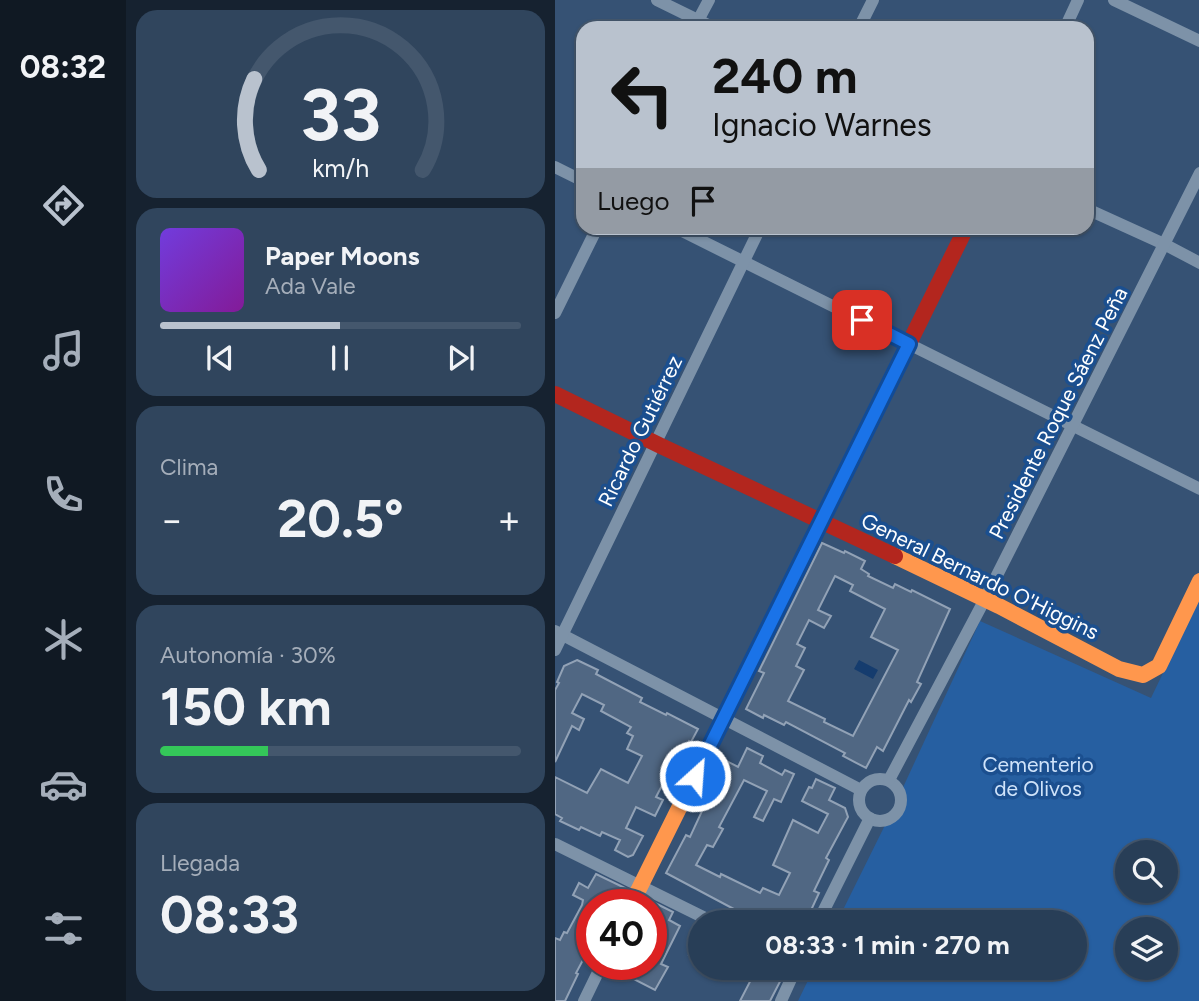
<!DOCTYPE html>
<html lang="es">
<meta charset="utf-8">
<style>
:root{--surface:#283e57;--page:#30455d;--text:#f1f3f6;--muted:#a5aeba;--line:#44576d;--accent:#b9c2ce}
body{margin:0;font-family:Figtree,sans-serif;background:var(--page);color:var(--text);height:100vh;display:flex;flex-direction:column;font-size:26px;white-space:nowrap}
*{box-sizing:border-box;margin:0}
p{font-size:23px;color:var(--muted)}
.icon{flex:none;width:38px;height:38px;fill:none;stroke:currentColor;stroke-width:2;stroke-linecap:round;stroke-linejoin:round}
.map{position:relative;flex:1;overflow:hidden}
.side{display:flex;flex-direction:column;gap:10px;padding:10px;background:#162230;width:429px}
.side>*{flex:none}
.hud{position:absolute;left:21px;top:21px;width:518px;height:214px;border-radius:21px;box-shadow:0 2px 5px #0004,0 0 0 2px var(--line);background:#b9c2ce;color:#111;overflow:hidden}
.controls{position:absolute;left:560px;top:840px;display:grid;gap:14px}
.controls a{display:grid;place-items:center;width:63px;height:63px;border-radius:50%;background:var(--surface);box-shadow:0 2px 5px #0004,0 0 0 2px var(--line);font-size:35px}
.speed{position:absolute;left:21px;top:889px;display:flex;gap:14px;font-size:35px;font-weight:700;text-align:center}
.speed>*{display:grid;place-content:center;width:91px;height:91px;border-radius:50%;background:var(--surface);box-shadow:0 2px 5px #0004,0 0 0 2px var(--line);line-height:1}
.speed .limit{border:10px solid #d22;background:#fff;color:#111}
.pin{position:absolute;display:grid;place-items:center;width:60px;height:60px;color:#fff;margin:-30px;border-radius:14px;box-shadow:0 4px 10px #0006}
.me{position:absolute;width:77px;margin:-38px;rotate:26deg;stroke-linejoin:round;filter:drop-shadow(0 0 5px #0008)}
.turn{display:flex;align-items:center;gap:24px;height:147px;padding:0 21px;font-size:32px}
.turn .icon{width:91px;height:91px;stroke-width:2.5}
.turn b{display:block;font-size:49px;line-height:60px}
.then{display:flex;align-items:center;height:66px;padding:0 21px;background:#0003;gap:14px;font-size:26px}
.big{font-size:52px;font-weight:700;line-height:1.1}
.side .card{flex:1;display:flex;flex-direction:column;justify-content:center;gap:10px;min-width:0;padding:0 24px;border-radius:21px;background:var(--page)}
.side .dial{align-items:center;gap:0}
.dial svg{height:182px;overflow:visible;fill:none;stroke:var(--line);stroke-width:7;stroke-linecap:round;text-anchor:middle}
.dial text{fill:var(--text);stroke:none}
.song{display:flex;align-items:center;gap:21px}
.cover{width:84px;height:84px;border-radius:10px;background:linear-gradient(135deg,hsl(260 70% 55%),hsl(290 70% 35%))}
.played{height:7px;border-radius:4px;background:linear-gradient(90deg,var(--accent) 50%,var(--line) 50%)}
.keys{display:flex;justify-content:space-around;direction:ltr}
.heat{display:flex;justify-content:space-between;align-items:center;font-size:38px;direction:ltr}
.charge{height:10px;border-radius:5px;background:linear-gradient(90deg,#34c759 30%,var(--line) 0)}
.trip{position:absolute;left:133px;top:910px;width:399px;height:70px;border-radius:35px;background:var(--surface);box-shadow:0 2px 5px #0004,0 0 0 2px var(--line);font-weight:700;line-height:70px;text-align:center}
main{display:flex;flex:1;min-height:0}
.dock{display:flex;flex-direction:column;width:126px;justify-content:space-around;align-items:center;background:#101923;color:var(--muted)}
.dock .icon{width:49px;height:49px}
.dock .on{color:var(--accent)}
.dock b{font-size:32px;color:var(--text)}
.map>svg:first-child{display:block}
</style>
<main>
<nav class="dock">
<b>08:32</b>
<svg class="icon on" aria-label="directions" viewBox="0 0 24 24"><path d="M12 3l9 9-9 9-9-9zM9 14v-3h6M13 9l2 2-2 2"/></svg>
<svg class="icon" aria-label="music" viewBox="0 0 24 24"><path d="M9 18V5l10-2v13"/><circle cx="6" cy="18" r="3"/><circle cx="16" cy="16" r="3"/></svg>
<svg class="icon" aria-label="phone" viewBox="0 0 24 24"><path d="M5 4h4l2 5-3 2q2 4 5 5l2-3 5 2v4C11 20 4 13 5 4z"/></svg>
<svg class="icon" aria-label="climate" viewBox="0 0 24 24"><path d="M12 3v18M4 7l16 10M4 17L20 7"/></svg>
<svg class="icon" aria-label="car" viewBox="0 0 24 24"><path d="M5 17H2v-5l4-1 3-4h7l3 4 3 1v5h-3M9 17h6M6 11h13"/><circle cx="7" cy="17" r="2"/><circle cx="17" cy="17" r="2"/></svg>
<svg class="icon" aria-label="filters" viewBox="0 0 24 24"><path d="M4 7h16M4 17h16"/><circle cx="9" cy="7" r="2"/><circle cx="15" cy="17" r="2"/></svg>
</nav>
<section class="side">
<div class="card dial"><svg viewBox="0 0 100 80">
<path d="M14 69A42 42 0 1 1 86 69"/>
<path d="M14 69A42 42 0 0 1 12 29" stroke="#b9c2ce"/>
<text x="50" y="56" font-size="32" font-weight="700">33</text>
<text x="50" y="72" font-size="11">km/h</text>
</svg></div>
<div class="card">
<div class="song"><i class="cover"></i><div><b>Paper Moons</b><p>Ada Vale</p></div></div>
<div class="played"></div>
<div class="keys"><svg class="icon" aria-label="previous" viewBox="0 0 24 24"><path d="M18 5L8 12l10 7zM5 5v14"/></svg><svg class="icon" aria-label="pause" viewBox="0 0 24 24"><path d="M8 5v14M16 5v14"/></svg><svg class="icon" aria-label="next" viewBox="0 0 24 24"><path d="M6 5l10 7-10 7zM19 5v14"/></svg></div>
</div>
<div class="card"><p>Clima</p>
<div class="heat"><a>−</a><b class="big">20.5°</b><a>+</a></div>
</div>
<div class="card"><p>Autonomía · 30%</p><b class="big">150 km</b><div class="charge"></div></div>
<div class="card"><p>Llegada</p><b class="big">08:33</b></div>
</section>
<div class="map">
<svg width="645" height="1001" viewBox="0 0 645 1001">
<rect width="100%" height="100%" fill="#365274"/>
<path fill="#265fa1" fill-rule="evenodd" d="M644 598V1001H243L259 968H520V922H282L338 809 425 621 596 698ZM572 852H611V891H572ZM572 929H611V968H572Z"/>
<path fill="#153c6e" d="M304 660 323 670 318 679 299 669Z"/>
<g fill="#506783" stroke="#92a2b6" stroke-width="2" fill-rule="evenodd">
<path d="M267 543 289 553 290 551 310 561 306 569 314 574 313 576 338 588 340 584 356 592 357 590 395 609 362 682 366 684 356 702 354 700 328 751 322 747 311 768 288 756 290 753 231 722 229 725 209 715 208 718 191 709 209 673 204 671ZM280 576 298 585 295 591 330 609 316 637 343 650 298 736 269 722 270 719 233 701 249 670 241 666 250 648 242 644 254 620 269 628 276 616 263 610Z"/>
<path d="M22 660 43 670 41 674 87 698 85 702 111 715 112 713 143 729 136 742 134 741 129 750 126 749 101 797 108 800 100 816 81 807 71 828 88 836 78 855 73 857 60 850 65 840 47 832 45 836 26 827 24 830 5 821 7 818 0 814V777L32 793 46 769 73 783 87 756 72 749 78 736 72 733 76 727 46 711 49 705 27 694 17 713 29 719 24 730 17 726 0 762V690L4 683 2 682 9 666Z"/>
<path d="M192 748 208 756 205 763 227 775 230 770 239 774 226 802 219 799 208 821 199 817 212 791 189 780 164 827 168 829 158 847 152 845 141 865 165 877 166 874 205 893 208 888 224 895 235 873 218 865 238 820 263 833 273 814 247 801 254 787 257 788 261 779 280 788 274 800 290 808 293 817 271 858 274 860 259 891 264 893 252 919 236 911 231 922H208L192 916 111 873 131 835 135 837 161 781 154 778 164 757 183 767Z"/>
<path d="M41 874 70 888 62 905H37V943L21 973 23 974 10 1001H0V938L5 940 9 932 12 933 27 905 28 900 18 895 24 883 33 888Z"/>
<path d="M100 903 118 912 114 920 125 926 106 964 113 967 100 990 67 973 71 964H96V910Z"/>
<path d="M145 933V961L134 955Z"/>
<path d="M202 968H232L215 1001H185Z"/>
</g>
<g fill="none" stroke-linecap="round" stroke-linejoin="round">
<g stroke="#7d92a8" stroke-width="12">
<path d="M102 0 159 28"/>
<path d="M559 0 645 41"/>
<path d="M139 28 154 0"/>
<path d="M304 28 318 0"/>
<path d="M510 28 523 0"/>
<path d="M0 167 28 181"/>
<path d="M532 209 609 244 645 263"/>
<path d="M121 228 645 489"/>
<path d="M0 313 42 228"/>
<path d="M0 631 306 790"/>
<path d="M0 650 205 228"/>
<circle cx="325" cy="800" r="21"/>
<path d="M334 780 430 599 645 173"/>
<path d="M0 844 158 922"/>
<path d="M263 922 315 818"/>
<path d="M29 1001 47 964"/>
<path d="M226 1001 241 968"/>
</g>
<g stroke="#ff974d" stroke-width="16">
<path d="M340 556 444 606 564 669 588 675 604 666 645 581"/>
<path d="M76 905 267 520"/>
</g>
<g stroke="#b3261e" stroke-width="16">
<path d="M0 394 106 446 340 556"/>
<path d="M267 520 411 228"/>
</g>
</g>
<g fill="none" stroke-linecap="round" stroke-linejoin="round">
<g stroke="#114b97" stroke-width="18">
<path id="route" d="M140 776 354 344 307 320"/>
</g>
<use href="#route" stroke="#1a73e8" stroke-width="12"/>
</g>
<g text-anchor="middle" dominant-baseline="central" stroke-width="7" stroke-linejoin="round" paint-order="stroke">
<g font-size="21" fill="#fff" stroke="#1b4f8f">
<text transform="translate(503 413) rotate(-63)">Presidente Roque Sáenz Peña</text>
<text transform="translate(85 431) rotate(-64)">Ricardo Gutiérrez</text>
<text transform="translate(425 576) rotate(26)">General Bernardo O'Higgins</text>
</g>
<g font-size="21" fill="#cfe3fa" stroke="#1b4f8f">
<text x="483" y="764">Cementerio<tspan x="483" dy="24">de Olivos</tspan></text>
</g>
</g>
</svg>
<div class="controls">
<a><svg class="icon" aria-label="search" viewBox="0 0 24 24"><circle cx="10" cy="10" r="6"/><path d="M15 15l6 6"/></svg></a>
<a><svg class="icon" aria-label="layers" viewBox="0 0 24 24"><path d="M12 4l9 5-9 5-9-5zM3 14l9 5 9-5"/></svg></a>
</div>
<div class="speed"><div class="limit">40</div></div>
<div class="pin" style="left:307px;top:320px;background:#d93025"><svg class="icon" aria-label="arrive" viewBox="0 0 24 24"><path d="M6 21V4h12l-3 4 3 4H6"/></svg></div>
<svg class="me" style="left:140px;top:776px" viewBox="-20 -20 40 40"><circle r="17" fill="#1a73e8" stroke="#fff" stroke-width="3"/><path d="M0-11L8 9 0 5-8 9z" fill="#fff"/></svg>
<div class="trip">08:33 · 1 min · 270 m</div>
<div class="hud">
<div class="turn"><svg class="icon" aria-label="left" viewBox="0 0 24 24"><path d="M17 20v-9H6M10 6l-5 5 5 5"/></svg><div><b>240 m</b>Ignacio Warnes</div></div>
<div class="then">Luego<svg class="icon" aria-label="arrive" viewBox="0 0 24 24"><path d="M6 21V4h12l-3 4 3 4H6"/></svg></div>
</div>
</div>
</main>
